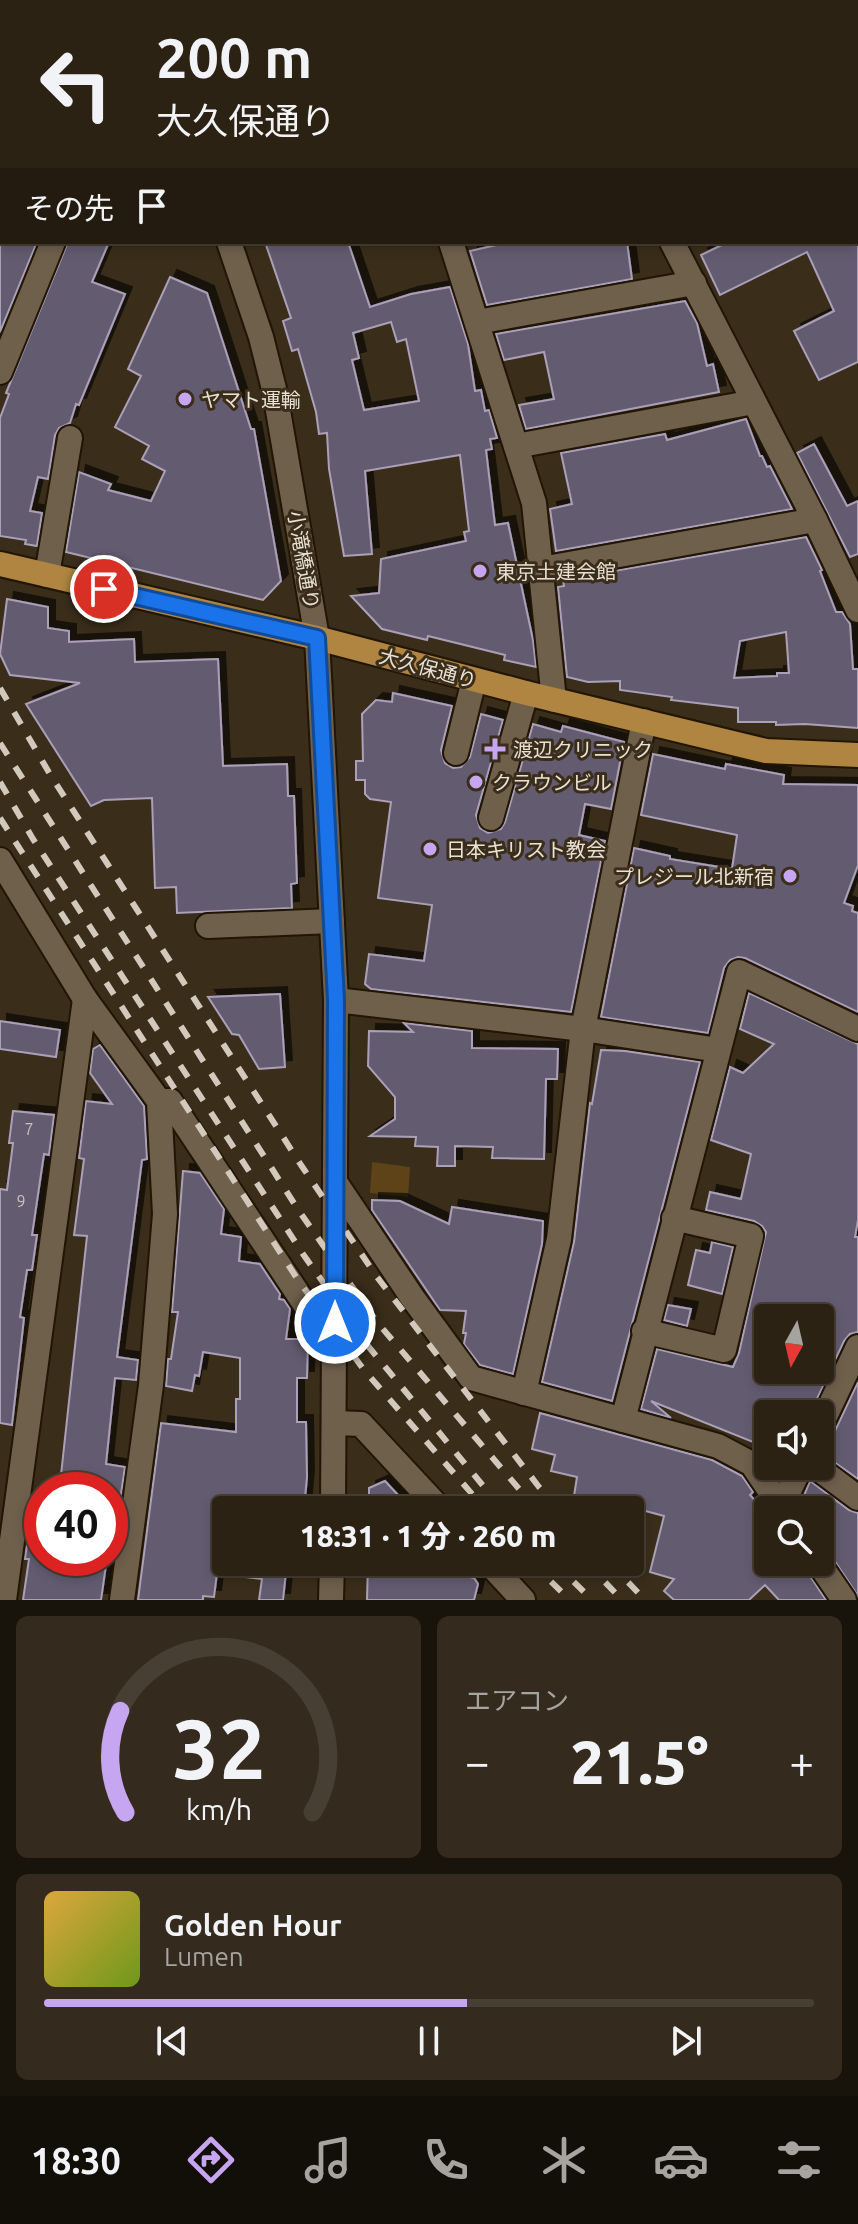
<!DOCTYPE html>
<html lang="ja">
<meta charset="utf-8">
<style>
:root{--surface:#2c2214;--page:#342a1d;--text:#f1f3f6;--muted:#a6a4a0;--line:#483f34;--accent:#c6a6f0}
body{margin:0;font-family:Ubuntu,"Noto Sans JP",sans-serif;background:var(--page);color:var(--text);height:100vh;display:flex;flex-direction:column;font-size:30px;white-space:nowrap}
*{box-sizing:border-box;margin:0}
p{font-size:26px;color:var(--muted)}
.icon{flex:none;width:44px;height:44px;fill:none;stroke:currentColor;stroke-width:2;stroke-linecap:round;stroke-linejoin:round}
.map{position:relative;height:1600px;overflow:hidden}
.sheet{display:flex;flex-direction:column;gap:16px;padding:16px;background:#18130b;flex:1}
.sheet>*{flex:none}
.banner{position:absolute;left:0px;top:0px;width:858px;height:244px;box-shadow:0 4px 12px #0003,0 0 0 2px var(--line);background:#2c2214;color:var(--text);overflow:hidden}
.needle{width:52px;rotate:188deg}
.tools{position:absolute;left:754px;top:1304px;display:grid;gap:16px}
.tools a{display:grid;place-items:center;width:80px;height:80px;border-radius:8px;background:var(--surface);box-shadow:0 4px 12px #0003,0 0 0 2px var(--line);font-size:40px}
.speed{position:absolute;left:24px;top:1472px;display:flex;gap:16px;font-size:40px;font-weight:700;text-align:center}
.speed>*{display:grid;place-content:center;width:104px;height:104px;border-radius:50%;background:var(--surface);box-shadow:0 4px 12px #0003,0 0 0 2px var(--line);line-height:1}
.speed .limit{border:12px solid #d22;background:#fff;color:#111}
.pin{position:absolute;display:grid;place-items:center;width:68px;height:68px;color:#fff;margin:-34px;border:4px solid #fff;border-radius:50%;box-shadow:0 2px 8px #0007}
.me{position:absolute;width:88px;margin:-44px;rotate:0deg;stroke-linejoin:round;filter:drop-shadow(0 0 6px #0008)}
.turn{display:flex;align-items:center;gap:28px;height:168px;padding:0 24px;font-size:36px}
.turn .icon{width:104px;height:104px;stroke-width:2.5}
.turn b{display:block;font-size:56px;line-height:68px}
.then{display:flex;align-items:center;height:76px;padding:0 24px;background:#0003;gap:16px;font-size:30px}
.big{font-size:60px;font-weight:800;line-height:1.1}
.sheet .card{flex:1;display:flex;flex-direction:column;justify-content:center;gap:12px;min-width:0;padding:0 28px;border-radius:12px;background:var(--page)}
.sheet .dial{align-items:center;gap:0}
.dial svg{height:208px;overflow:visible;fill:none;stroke:var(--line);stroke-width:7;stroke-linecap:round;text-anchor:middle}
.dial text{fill:var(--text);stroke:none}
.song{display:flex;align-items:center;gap:24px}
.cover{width:96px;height:96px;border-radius:12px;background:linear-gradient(135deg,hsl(40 70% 55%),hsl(80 70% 35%))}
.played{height:8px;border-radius:4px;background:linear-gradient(90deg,var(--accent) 55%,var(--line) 55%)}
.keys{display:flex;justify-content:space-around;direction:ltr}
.heat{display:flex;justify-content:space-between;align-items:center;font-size:44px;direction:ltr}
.sheet .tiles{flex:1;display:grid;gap:16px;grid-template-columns:1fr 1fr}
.card:last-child{grid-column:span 2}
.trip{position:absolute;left:212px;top:1496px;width:432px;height:80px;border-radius:8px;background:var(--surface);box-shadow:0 4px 12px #0003,0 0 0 2px var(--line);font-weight:800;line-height:80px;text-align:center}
.menu{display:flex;height:128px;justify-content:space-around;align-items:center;background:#120e08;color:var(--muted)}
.menu .icon{width:56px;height:56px}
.menu .on{color:var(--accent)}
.menu b{font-size:36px;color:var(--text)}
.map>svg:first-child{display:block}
</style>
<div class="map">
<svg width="858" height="1600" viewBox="0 0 858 1600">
<defs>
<filter id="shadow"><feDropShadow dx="7" dy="-7" stdDeviation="0" flood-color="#0009"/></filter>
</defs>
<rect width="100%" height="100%" fill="#3a2d1a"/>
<path fill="#5d4317" d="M372 1162 410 1167 408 1197 370 1193Z"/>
<g fill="#645b71" stroke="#aaa0b8" stroke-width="2" fill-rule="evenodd" filter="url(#shadow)">
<path d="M0 242H37L0 332Z"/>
<path d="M68 242H109L92 282 125 294 79 405 76 404 70 423 59 428 55 435 48 479 38 477 30 511 42 513 37 546 25 544 26 540 0 536V418L9 394 6 393Z"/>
<path d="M265 242H348L370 307 411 294 450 287 468 344 475 391 481 390 485 411 489 410 497 438 490 439 492 449 486 450 495 525 508 523 533 640 536 667 504 660 505 655 428 636 427 640 382 629 351 596 379 593 381 559 466 541 464 532 469 531 460 455 365 471 372 554 344 556 329 469 327 433 319 434 316 412 298 349 292 351 283 321 291 318ZM391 322 397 342 406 339 419 401 364 410 352 360 359 358 353 333Z"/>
<path d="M510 242H627L632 279 487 305 470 251Z"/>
<path d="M728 242H858V362L819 380 794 331 834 311 807 252 720 295 701 255Z"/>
<path d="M170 277 207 293 251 429H254L281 581 263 600 66 552 79 472 111 484 108 490 151 501 165 471 142 459 149 446 115 427 141 376 128 369Z"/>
<path d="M685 301 697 323 707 366 713 364 719 392 526 429 519 405 554 399 544 352 504 360 496 334Z"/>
<path d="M746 419 760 456H762L767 467 770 466 792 509 556 551 550 509 572 504 561 453 665 434 667 440Z"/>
<path d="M814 444 847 506 858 501V554L850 557 797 453Z"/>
<path d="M806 537 822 570 820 571 836 612H842L850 624 853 669H858V728L805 724 776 725V722H738V708L671 700 672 697 620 690V681L588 682 567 677 558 587 564 586 563 580ZM786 632 789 673H777V676L734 678 740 641Z"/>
<path d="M7 599 48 607V628L69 631V642L134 639 135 662 218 659 223 766 287 764 288 796H294L297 883 291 884 292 908 177 913 176 887 155 888 152 798 104 800 91 806 26 704 80 683 10 675 0 654Z"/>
<path d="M393 693 452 706 441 750 445 763 453 768 461 767 470 757 481 714 503 720 476 815 480 828 488 833 501 829 505 822 533 724 561 732 563 726 624 742 611 809 585 804 579 835 605 841 571 1012 371 989 365 984 369 954 424 961 432 905 378 898 391 802 370 799 365 794V780H356V761H363L362 714 376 700 392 702Z"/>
<path d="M653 754 725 769 726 764 784 775 783 784 858 785V865L844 903 853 906 852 911 858 913V1012L745 958 738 957 730 960 724 968 708 1033 601 1017 634 848 670 856V859L732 869 737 835 641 815Z"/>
<path d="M749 993 858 1044V1220L855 1237H858V1332L850 1334 844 1341 810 1414H766L759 1435 756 1433 753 1442 651 1401 671 1418 641 1409 657 1349 733 1367 739 1353 766 1232 762 1226 754 1221 706 1210 710 1192 741 1199 751 1154 711 1140 730 1067 743 1073 774 1044 740 1029ZM768 1318H820V1370H768Z"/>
<path d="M280 994 285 1067 259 1069 239 1035 232 1034 208 997Z"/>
<path d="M0 1021 60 1030 56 1057 0 1049Z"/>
<path d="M404 1023 472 1031V1048L558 1049 557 1079H546L544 1159 492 1158 493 1147 455 1146V1166H437L438 1147 415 1146 416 1137 370 1136 395 1119V1097L368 1066 369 1031 413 1032Z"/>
<path d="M100 1045 144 1106 147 1159 142 1160 117 1357 138 1360 136 1380 115 1378 106 1464 125 1467 121 1494 110 1492V1490L60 1484 87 1236 74 1235 84 1159 79 1158 86 1101 112 1104 90 1073 93 1049Z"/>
<path d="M601 1050 625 1051 700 1062 612 1401 542 1382 574 1242 590 1103 592 1104Z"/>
<path d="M13 1111 54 1115 49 1155 44 1154 32 1235H37L32 1270H27L20 1317 24 1318 12 1425 0 1423V1189L7 1190 13 1143H9Z"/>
<path d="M183 1171 200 1173 224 1209 221 1234 241 1237 239 1261 260 1264 280 1294 279 1299 284 1300 290 1309 286 1339H308L307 1378H297V1422H306L307 1477 304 1509 225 1510 214 1597 203 1596V1600H138L161 1423 236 1432V1399H240V1358L203 1352 199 1376 195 1375 192 1391 166 1386 168 1359H171L178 1312H172Z"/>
<path d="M372 1200 400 1201 449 1224 452 1207 543 1221 542 1244 513 1374 480 1365 464 1344 466 1333H463L466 1311 440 1310 372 1210Z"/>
<path d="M712 1242 733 1247 722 1294 688 1285 696 1250 710 1253Z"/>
<path d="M668 1305 691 1309 687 1326 664 1320Z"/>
<path d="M858 1382V1479L820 1452 823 1441 834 1433Z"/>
<path d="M540 1413 712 1460 742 1476 753 1492 750 1495 768 1515V1562H803L806 1570 826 1600H779L765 1585 749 1600H674L664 1591 674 1579 650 1572 664 1516 642 1510H588L591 1500 574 1496 577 1477 551 1471 555 1455 532 1449Z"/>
<path d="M385 1481 412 1510H369V1488Z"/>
<path d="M810 1481 849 1510 858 1513V1596L830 1554 820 1548V1510H798Z"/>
<path d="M34 1492 42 1493V1558H107L101 1600H23L29 1559H25Z"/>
<path d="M219 1562H287L283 1600H259L262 1579 219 1574Z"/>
<path d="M368 1562H460L457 1574 474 1578 478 1584 474 1600H367Z"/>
</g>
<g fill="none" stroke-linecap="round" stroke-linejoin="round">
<g stroke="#211503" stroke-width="28">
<g id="minor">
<path d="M144 0 145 2"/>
<path d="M592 0V2"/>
<path d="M856 11 858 16"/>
<path d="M0 19 2 14"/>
<path d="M229 242 261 337 275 393 317 638 336 1000 333 1510"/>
<path d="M451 242 534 503 554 700"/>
<path d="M672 242 815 520 858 610"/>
<path d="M477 322 694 283"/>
<path d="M0 372 53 242"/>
<path d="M516 446 754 402"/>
<path d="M541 569 815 520"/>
<path d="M47 575 70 438"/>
<path d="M456 753 474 680"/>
<path d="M491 818 526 693"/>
<path d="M0 860 85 999 159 1101 165 1214 151 1385 122 1600"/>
<path d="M208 926 332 921"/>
<path d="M336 1000 583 1029 718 1050"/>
<path d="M159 1101H170L336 1351"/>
<path d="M335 1182 412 1297 471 1378 718 1446 752 1464 783 1510"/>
<path d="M644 1331 724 1350 751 1236 674 1218"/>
<path d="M524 1393 559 1239 583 1029 644 721"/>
<path d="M623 1420 739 972 858 1029"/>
<path d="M335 1423 361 1424 441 1510"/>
<path d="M820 1427 858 1347"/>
<path d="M815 1466 858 1498"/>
<path d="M781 1507 801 1466"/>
<path d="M488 1562 523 1600"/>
<path d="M818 1562 844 1600"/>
<path d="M4 1600 85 999"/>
<path d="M331 1600 332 1562"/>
</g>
</g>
<g stroke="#211503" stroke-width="28">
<path id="major" d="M0 564 317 638 526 693 766 751 858 755"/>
</g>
<use href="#minor" stroke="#6f604c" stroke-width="24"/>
<use href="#major" stroke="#af8541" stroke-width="24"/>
<g stroke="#d2c9bc" stroke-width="6" stroke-dasharray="14 14" stroke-linecap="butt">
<path d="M0 688 51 776 301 1165 377 1277 539 1487 560 1510"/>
<path d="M0 743 299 1211 377 1322 537 1510"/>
<path d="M0 782 33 839 303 1254 368 1346 503 1510"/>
<path d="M0 818 298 1280 364 1370 486 1510"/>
<path d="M531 1562 570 1600"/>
<path d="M554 1562 592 1600"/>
<path d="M586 1562 622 1600"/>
<path d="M609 1562 645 1600"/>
</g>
</g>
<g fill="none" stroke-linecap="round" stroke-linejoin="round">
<g stroke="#114b97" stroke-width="20">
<path id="route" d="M104 589 317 638 336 1000 335 1323"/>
</g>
<use href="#route" stroke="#1a73e8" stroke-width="14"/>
</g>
<g fill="#c6a6f0" stroke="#3a2d1a" stroke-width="3">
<circle cx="185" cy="399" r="8"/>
<circle cx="480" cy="571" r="8"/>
<path d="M491 737h8v8h8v8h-8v8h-8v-8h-8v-8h8z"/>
<circle cx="476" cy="782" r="8"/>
<circle cx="430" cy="849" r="8"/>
<circle cx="790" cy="876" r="8"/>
</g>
<g text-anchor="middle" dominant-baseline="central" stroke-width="6" stroke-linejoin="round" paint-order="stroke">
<g font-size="16" fill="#c8c0bc">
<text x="29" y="1129">7</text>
<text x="21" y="1201">9</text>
</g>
<g font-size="20" fill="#e9e1d5" stroke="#3a2d1a" text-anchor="start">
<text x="201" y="399">ヤマト運輸</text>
<text x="496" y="571">東京土建会館</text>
<text x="513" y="749">渡辺クリニック</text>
<text x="492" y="782">クラウンビル</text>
<text x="446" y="849">日本キリスト教会</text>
<text x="774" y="876" text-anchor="end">プレジール北新宿</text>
</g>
<g font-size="20" fill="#e9e1d5" stroke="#3a2d1a">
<text transform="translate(304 560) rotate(80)">小滝橋通り</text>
<text transform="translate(428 668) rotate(15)">大久保通り</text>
</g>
</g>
</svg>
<div class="tools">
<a><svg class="needle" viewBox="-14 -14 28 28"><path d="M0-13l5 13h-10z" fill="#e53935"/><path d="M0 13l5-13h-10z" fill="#a6a4a0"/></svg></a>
<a><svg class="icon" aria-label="sound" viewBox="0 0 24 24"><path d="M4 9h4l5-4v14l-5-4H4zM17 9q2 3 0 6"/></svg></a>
<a><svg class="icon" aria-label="search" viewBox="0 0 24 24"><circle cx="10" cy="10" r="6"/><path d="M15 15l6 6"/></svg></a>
</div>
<div class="speed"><div class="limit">40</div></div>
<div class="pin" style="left:104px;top:589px;background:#d93025"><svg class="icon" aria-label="arrive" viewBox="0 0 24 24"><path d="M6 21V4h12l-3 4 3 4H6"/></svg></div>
<svg class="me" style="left:335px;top:1323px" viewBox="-20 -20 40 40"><circle r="17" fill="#1a73e8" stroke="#fff" stroke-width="3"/><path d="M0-11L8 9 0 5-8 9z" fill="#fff"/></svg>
<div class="trip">18:31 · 1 分 · 260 m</div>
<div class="banner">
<div class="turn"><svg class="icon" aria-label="left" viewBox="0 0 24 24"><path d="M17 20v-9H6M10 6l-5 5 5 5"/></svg><div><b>200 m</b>大久保通り</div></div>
<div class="then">その先<svg class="icon" aria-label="arrive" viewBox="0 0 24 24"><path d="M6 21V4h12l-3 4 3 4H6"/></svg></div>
</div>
</div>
<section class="sheet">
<div class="tiles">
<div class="card dial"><svg viewBox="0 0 100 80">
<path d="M14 69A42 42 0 1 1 86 69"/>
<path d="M14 69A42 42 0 0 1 12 30" stroke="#c6a6f0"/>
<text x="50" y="56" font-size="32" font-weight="700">32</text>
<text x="50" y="72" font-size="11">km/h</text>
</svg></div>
<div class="card"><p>エアコン</p>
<div class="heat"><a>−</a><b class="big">21.5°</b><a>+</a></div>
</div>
<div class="card">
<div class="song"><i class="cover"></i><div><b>Golden Hour</b><p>Lumen</p></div></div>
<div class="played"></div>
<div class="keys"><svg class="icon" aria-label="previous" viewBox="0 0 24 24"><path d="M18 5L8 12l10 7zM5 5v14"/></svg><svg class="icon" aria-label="pause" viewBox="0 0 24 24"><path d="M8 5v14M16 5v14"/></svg><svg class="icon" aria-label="next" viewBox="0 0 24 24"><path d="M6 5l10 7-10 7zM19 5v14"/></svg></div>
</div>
</div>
</section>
<nav class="menu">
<b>18:30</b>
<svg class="icon on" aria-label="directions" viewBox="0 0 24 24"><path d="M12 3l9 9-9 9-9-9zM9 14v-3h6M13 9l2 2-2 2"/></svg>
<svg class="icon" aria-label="music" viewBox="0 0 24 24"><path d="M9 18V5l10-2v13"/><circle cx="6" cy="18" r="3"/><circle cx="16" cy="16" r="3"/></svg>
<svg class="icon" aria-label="phone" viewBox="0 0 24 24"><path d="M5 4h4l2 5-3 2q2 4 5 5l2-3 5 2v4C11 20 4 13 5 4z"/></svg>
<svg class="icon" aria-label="climate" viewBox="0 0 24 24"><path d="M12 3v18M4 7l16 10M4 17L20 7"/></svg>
<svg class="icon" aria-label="car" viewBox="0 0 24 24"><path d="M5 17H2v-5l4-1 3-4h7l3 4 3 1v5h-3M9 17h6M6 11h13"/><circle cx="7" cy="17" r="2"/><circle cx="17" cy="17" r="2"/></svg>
<svg class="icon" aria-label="filters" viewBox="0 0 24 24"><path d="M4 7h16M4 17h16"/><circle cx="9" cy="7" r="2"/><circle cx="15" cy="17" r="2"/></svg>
</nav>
